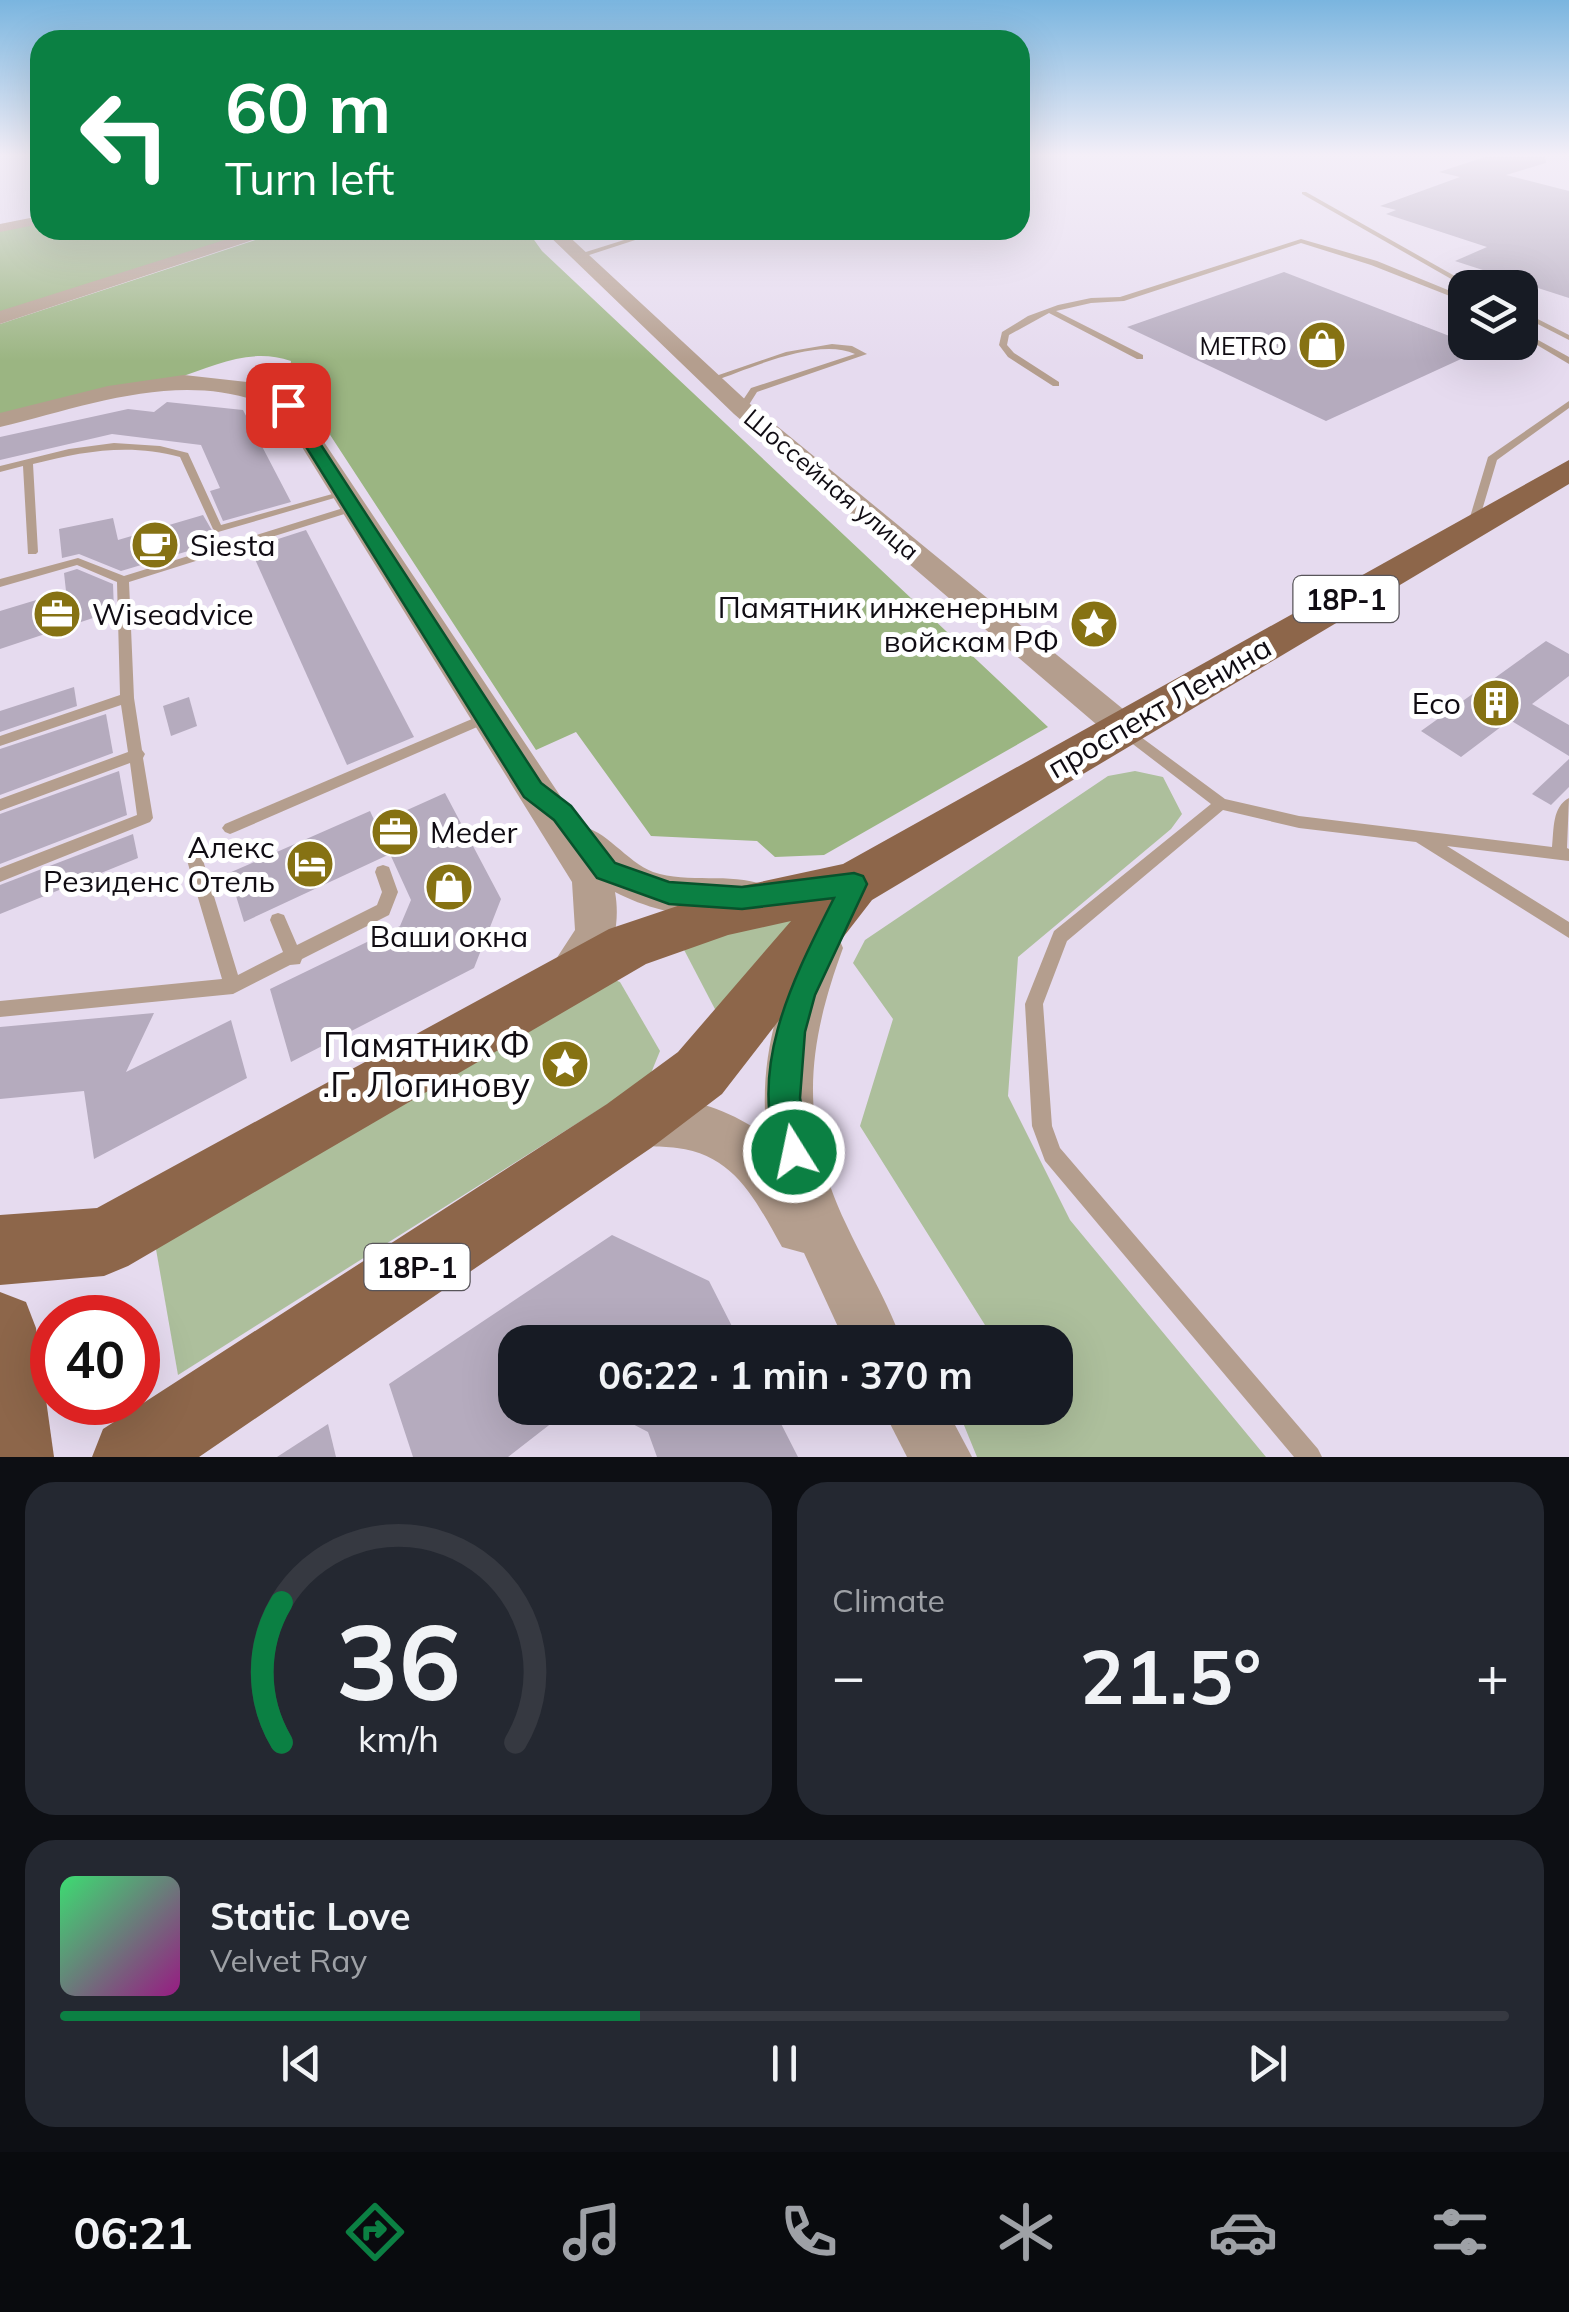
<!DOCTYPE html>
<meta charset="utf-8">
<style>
:root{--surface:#171b24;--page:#242831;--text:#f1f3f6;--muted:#9ea1a6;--line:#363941;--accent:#0b8043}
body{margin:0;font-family:Mulish,sans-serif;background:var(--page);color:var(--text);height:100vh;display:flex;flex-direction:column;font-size:38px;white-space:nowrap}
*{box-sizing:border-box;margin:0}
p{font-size:32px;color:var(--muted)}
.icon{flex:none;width:55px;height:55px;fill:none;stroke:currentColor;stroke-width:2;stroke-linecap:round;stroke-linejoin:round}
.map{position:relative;height:1457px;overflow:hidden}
.drawer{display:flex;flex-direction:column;gap:25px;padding:25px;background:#0d0f14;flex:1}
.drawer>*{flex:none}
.hud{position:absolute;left:30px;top:30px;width:1000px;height:210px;border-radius:30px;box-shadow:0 10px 40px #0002;background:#0b8043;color:#fff;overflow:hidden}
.fabs{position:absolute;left:1448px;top:270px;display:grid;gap:20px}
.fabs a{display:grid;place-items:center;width:90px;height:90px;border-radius:20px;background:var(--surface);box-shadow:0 10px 40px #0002;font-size:50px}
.speed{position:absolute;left:30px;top:1295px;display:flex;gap:20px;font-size:50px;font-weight:700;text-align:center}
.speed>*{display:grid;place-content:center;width:130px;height:130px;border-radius:50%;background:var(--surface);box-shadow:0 10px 40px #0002;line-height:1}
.speed .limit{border:15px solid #d22;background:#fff;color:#111}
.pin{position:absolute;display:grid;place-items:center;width:85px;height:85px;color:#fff;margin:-42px;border-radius:20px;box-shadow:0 5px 15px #0006}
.me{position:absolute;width:110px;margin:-55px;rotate:350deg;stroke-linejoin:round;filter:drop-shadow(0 0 8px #0008)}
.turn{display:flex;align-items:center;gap:35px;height:210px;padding:0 30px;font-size:45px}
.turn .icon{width:130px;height:130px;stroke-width:2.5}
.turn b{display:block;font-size:70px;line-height:85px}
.big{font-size:75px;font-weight:700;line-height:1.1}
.drawer .widget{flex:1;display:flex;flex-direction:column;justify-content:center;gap:15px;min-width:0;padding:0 35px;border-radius:30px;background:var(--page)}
.drawer .dial{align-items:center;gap:0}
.dial svg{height:260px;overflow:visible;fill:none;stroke:var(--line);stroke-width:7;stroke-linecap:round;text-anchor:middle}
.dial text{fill:var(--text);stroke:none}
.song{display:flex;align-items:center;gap:30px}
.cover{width:120px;height:120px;border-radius:15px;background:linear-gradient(135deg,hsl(140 70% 55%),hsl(310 70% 35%))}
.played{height:10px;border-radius:5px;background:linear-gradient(90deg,var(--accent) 40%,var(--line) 40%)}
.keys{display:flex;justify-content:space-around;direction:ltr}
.heat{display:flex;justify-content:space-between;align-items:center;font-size:55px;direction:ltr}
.drawer .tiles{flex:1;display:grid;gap:25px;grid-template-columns:1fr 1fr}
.widget:last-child{grid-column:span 2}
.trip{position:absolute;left:498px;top:1325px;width:575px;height:100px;border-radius:30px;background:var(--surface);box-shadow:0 10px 40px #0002;font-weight:700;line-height:100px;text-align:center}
.dock{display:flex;height:160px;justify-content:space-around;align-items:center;background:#090b0e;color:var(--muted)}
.dock .icon{width:70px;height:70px}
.dock .on{color:var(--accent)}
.dock b{font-size:45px;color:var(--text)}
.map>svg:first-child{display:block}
</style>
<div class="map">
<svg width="1569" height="1457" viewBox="0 0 1569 1457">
<rect width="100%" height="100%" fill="#e6dbef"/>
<g fill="#adbf9c">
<path d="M1135 771 1163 777 1182 814 1171 829 1018 957 1008 1096 1070 1220 1266 1457H977L957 1408H1055V1342H981L990 1333 860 1126 893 1019 853 963 865 940 1108 776Z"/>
<path d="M824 898 717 1013 681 944Z"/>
<path d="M612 979 620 982 660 1051 649 1078 178 1375 153 1232Z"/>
</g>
<g fill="#9bb582">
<path d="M40 221V230H265L0 314V230Z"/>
<path d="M286 230H527L542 251 1048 727 824 855 775 857 757 841 651 836 576 732 536 750 304 395 272 380 290 368 291 361C250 347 215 366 177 378 121 397 58 403 0 415V324Z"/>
</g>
<g fill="#b5abbe">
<path d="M1485 157H1545L1546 163 1506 175 1569 191V298L1455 261 1487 247 1386 214 1396 210 1380 206 1460 177 1439 172Z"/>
<path d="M1284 272 1465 342 1485 348 1326 421 1127 327Z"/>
<path d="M167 402 243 410 291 502 223 521 210 491 220 488 201 445 112 434 0 460V437L128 409 154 412Z"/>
<path d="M203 515 214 534 193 540 195 549 121 571 79 554 62 558 59 529 113 518 118 540Z"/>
<path d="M306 530 414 737 347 765 250 548Z"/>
<path d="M77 569 113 584 114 611 0 649V611L66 591 64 573Z"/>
<path d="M1546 641 1569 654V676L1532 704 1569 725V756L1510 720 1461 757 1421 731Z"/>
<path d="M74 687 77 706 0 732V711Z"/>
<path d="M189 697 197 726 171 736 163 706Z"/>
<path d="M106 714 113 753 0 795V749Z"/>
<path d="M1569 759V787L1551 805 1532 794Z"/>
<path d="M119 771 127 815 0 864V814Z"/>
<path d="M445 793 501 899 474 968 291 1062 270 989 400 926 411 900 390 854 244 922 229 873 370 811 376 824Z"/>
<path d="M133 834 138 858 0 914V885Z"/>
<path d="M154 1013 126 1072 231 1020 247 1078 94 1159 84 1091 0 1099V1027Z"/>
<path d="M612 1235 709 1281 740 1342H515V1408H571L508 1457H413L389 1384Z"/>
<path d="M602 1408H773L798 1457H657L648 1432Z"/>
<path d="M328 1424 336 1457H277Z"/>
</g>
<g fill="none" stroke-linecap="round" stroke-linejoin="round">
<g fill="#b49e8e" fill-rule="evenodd">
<path d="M1302 192H1306L1476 288H1467L1302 194Z"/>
<path d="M596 230H611L560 240 557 238Z"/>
<path d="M656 230H666L580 258 573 256Z"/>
<path d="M1301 239 1377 261 1465 297V302L1371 265 1301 243 1124 301 1091 303 1056 311 1143 355V359H1137L1049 313 1009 335 1007 345 1014 353 1059 382V386H1053L1008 357 999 345 1002 332 1028 316 1058 305 1091 298 1120 297Z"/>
<path d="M1520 310 1569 335V340L1520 315Z"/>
<path d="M1520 330 1569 357V364L1520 335Z"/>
<path d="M832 344 852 346 867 354 757 392 745 411 737 409 751 388 855 354C818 337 751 368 714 381L707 379 786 352Z"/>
<path d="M1569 401V408L1497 460 1477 527 1476 529H1468L1467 527 1488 457Z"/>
<path d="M114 443 160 446 188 453 221 525 343 491 348 494 218 532 213 529 180 457C130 443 83 451 33 464L38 552 36 554H28L23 466 0 472V466L69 449Z"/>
<path d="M353 505 357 506V510L129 582 134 698 142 750 145 754 143 758 153 818 150 822 0 882V868L137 815 130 763 0 811V799L128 752 121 705 0 746V736L120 695 117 582 77 565 0 587V579L78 558 124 576Z"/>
<path d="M486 713 493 718 491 721 235 832 230 834 225 832 222 828 225 824Z"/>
<path d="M1126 726 1225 799 1299 816 1552 847C1554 829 1552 807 1569 798L1567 848 1569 849V861L1447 846 1569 922V938L1416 842 1299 828 1223 810 1067 941 1043 1004 1052 1126 1060 1148 1318 1449 1322 1457H1294L1045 1161 1032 1126 1025 1004 1052 936 1054 931 1211 804 1121 735 1119 731Z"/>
<path d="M194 851 200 852 202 857 238 975 283 952 270 920 272 915 278 913 284 915 297 945 377 905 382 892 375 872 377 867 383 865 389 867 398 892 389 915 302 959 300 964 290 965 233 994 0 1017V1001L222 979 186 857 188 852Z"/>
</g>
<path fill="#b49e8e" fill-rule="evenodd" d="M40 216V224L0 232V224Z"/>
<g fill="#b49e8e" fill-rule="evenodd">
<path d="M256 230H283L0 324V311Z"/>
<path d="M543 230H562L750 404 1134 718 1139 727 1134 736 1122 740 1110 736 734 414Z"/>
<path d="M184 375 256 383 296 400 581 827C604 828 627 862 653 872 689 884 729 872 764 885L770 897 764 909C718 926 657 914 615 892 622 930 609 978 569 993L554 987 547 973 575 930 572 882 279 410C188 366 92 405 0 427V413L108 386Z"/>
<path d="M822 929 837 934 843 948C806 1049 799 1124 846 1224 864 1263 888 1302 902 1342H845L804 1253 782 1247C756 1201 735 1155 677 1148 657 1145 642 1149 623 1141L615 1124 623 1107C671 1087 726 1107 767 1136 758 1064 777 1000 807 934Z"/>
<path d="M882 1408H946L972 1457H907Z"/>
</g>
<g fill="#8d664a" fill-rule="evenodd">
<path d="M1569 460V484L872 900 722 1094 651 1148 199 1457H92L103 1429 607 1104 678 1052 791 921 728 935 646 964 128 1266 104 1276 0 1285V1215L97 1208 609 929 728 889 843 864Z"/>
<path d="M0 1292 26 1302 36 1328 54 1457H0Z"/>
</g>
</g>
<linearGradient id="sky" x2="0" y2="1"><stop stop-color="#7ab5df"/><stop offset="0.43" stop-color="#f4eff8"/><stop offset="1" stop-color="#f4eff8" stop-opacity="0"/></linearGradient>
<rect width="1569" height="361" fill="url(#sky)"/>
<path fill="#0b8043" stroke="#07532c" stroke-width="2.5" d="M288 400 295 405 541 783 571 806 615 863 669 882 742 887 854 873 863 876 867 884 815 995 805 1032 800 1098 810 1152 805 1164 794 1169 782 1164C744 1072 793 979 834 898L742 909 669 904 597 878 554 820 524 797 280 405Z"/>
<defs>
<g id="shop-disc" transform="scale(2.5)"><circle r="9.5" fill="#867213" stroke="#fff"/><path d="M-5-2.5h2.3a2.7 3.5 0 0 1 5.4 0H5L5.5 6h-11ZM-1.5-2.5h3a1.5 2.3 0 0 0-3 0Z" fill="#fff"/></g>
<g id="cafe-disc" transform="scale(2.5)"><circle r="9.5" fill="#867213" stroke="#fff"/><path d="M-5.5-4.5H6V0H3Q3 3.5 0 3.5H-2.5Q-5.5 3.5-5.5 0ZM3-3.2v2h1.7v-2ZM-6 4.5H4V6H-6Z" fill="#fff"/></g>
<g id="office-disc" transform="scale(2.5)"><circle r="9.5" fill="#867213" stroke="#fff"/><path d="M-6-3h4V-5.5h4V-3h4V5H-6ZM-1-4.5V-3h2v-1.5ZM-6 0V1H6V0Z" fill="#fff"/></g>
<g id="sight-disc" transform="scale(2.5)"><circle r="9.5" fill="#867213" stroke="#fff"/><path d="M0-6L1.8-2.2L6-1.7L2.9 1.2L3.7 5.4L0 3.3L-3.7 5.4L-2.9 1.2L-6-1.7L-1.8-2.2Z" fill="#fff"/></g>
<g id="building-disc" transform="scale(2.5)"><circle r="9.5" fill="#867213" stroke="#fff"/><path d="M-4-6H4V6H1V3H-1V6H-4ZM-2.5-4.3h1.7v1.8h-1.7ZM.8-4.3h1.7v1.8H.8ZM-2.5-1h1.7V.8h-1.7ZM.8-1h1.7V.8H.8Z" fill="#fff"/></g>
<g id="hotel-disc" transform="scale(2.5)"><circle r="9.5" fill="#867213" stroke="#fff"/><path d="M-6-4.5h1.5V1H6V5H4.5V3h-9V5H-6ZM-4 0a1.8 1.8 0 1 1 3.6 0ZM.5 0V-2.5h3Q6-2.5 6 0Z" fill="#fff"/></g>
</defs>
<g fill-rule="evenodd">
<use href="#shop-disc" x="1322" y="345"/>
<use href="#cafe-disc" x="155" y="545"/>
<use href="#office-disc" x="57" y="614"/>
<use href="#sight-disc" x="1094" y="624"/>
<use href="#building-disc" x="1496" y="703"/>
<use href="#office-disc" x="395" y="832"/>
<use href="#hotel-disc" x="310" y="864"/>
<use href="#shop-disc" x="449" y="887"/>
<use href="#sight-disc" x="565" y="1064"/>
</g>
<g text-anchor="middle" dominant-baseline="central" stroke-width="10" stroke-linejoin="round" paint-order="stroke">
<g font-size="25" fill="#100c13" stroke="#fff" text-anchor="end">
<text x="1287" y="345">METRO</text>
</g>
<g font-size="25" fill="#100c13" stroke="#fff">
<text transform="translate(832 484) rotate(40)">Шоссейная улица</text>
</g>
<g fill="#fff" stroke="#58555a" stroke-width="2.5">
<rect x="1293.5" y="576" width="105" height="46" rx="8"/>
<rect x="364.5" y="1244" width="105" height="46" rx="8"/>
</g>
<g font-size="28" font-weight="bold" fill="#100c13">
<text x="1346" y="599">18Р-1</text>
<text x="417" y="1267">18Р-1</text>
</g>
<g font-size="30" fill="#100c13" stroke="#fff" text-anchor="start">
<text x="190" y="545">Siesta</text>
<text x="1059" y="607" text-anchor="end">Памятник инженерным<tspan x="1059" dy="34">войскам РФ</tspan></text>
<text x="92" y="614">Wiseadvice</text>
<text x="1461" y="703" text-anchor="end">Eco</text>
<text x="430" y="832">Meder</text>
<text x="275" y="847" text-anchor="end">Алекс<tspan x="275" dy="34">Резиденс Отель</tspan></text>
<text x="449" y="936" text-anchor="middle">Ваши окна</text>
</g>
<g font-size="30" fill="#100c13" stroke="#fff">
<text transform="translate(1159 707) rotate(-30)">проспект Ленина</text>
</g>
<g font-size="35" fill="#100c13" stroke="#fff" text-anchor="end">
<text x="530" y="1044">Памятник Ф<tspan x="530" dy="40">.Г. Логинову</tspan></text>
</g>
</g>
</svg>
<div class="fabs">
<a><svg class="icon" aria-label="layers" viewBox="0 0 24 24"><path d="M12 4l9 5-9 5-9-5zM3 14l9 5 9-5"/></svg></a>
</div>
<div class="speed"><div class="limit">40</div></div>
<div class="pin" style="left:288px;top:405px;background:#d93025"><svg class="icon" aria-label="arrive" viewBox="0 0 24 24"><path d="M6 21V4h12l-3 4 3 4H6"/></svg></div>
<svg class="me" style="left:794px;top:1152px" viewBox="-20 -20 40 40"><circle r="17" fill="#0b8043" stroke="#fff" stroke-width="3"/><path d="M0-11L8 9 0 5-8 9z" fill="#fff"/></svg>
<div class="trip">06:22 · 1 min · 370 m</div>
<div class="hud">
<div class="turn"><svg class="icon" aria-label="left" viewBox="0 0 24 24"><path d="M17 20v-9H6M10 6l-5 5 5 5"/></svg><div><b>60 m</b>Turn left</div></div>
</div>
</div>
<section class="drawer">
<div class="tiles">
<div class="widget dial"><svg viewBox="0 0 100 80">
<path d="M14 69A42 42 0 1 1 86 69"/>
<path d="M14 69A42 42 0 0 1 14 26" stroke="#0b8043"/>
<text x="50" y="56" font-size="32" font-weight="700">36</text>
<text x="50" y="72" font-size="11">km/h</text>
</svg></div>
<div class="widget"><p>Climate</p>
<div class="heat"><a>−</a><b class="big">21.5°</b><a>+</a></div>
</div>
<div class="widget">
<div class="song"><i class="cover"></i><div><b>Static Love</b><p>Velvet Ray</p></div></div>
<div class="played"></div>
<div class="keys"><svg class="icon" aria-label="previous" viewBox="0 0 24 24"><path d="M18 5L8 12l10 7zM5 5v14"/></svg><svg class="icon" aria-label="pause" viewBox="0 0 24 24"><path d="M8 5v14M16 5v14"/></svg><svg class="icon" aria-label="next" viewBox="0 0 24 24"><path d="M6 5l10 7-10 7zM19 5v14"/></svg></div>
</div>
</div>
</section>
<nav class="dock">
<b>06:21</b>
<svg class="icon on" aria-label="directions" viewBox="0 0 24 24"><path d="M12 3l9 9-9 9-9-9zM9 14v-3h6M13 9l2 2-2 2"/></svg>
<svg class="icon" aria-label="music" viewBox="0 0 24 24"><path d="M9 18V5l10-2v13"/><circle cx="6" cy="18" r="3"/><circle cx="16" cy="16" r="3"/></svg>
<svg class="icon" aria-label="phone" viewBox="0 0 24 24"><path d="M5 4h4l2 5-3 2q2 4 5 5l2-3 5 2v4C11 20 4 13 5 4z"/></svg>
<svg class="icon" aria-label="climate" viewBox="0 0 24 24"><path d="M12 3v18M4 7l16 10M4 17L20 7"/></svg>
<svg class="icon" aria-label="car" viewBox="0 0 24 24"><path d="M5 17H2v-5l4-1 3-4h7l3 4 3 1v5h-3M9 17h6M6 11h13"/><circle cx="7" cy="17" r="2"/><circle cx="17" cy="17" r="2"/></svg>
<svg class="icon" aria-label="filters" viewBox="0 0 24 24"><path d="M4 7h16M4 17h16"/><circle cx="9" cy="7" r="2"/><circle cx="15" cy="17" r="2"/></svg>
</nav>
